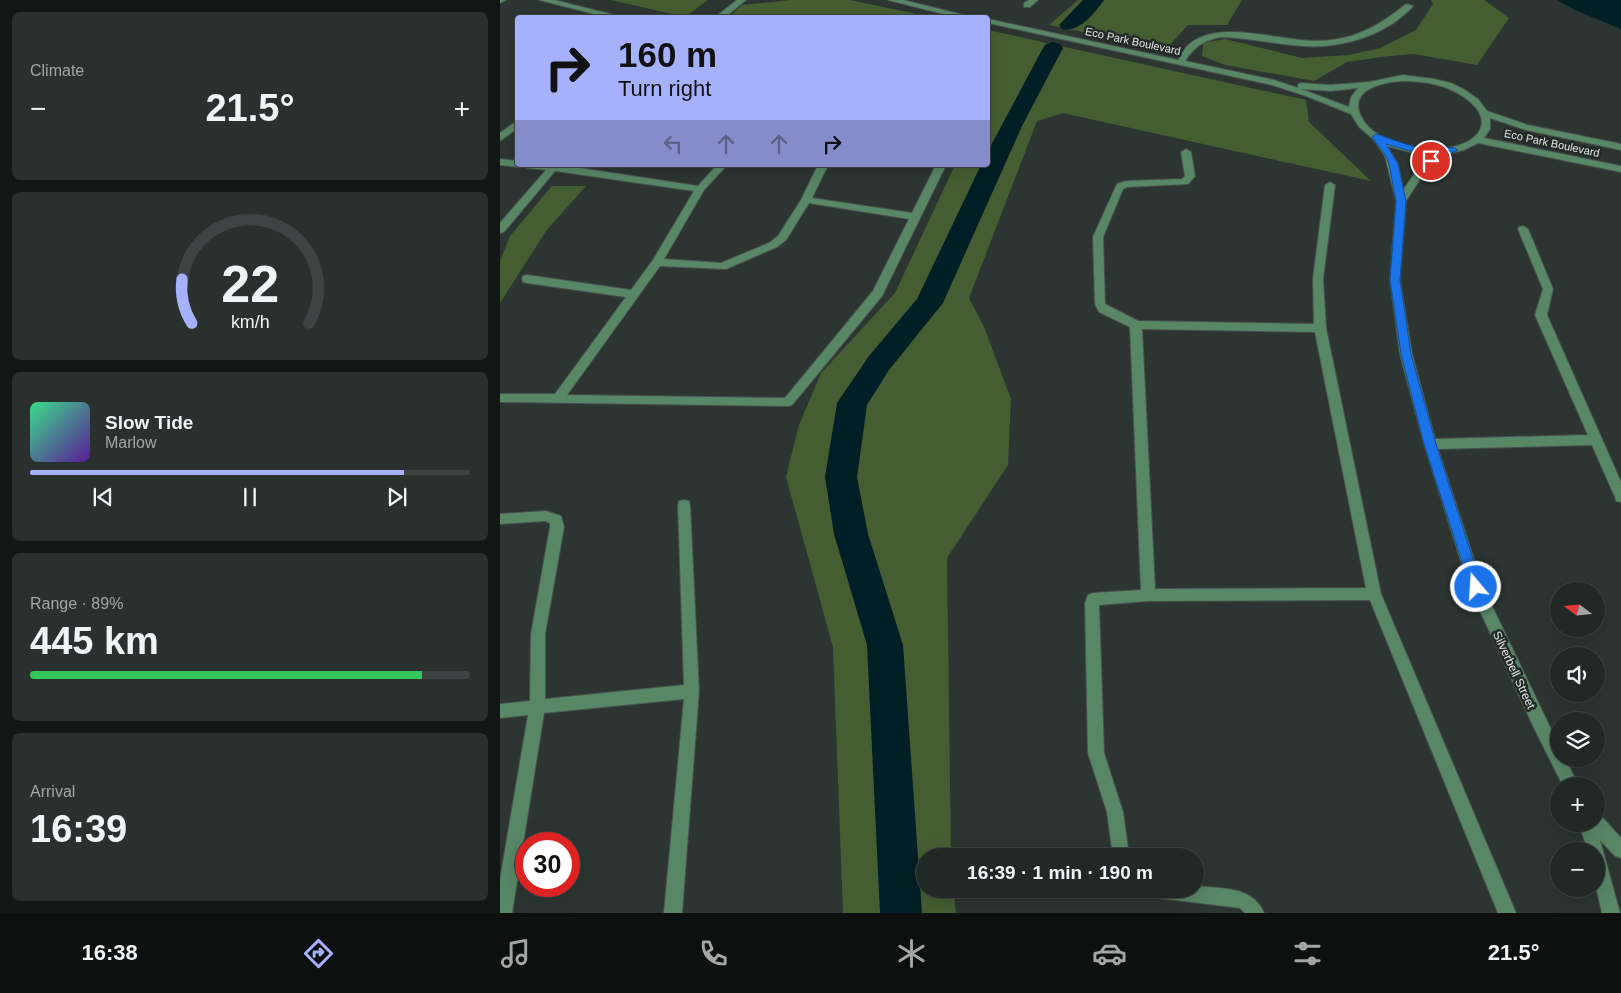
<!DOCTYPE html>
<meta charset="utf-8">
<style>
:root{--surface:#212826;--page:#29302e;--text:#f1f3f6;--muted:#a2a6a7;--line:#3e4443;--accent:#a5b1fc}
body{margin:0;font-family:Helvetica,sans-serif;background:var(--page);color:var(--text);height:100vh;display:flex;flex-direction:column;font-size:19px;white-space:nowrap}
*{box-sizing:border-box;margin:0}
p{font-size:16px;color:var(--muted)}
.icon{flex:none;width:28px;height:28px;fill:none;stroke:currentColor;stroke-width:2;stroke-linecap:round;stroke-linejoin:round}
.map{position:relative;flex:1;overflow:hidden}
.sheet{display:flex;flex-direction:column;gap:12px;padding:12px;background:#121615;width:500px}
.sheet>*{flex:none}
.banner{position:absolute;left:15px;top:15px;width:475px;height:152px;border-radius:5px;box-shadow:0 5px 20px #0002,0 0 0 1px var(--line);background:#a5b1fc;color:#111;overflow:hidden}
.needle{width:32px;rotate:286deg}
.buttons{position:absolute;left:1050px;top:582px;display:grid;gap:10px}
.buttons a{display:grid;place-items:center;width:55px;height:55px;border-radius:50%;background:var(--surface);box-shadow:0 5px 20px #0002,0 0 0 1px var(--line);font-size:25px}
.speed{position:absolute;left:15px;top:832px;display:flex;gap:10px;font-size:25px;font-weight:700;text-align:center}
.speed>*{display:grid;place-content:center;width:65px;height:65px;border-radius:50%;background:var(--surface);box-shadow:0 5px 20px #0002,0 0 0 1px var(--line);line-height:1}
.speed .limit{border:8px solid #d22;background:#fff;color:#111}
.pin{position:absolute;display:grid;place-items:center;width:42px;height:42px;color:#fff;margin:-21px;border:2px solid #fff;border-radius:50%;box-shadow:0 1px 5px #0007}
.me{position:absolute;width:55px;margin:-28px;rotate:342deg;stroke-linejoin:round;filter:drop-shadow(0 0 4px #0008)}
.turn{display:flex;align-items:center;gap:18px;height:105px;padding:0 20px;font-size:22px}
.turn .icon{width:65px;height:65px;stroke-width:2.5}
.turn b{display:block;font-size:35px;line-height:42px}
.lanes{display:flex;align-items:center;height:48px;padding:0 20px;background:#0003;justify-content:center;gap:25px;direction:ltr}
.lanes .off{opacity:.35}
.big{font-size:38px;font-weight:600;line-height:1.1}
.sheet .card{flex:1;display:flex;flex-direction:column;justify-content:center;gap:8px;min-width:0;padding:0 18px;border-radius:8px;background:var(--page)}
.sheet .dial{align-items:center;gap:0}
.dial svg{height:130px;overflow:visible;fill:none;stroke:var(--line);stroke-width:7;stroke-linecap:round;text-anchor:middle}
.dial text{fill:var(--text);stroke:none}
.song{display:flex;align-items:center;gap:15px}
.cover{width:60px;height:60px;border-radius:8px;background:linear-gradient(135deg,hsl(150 70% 55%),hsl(270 70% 35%))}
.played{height:5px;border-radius:2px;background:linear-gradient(90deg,var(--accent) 85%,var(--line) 85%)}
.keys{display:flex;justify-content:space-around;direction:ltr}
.heat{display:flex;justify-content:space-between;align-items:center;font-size:28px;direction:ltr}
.charge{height:8px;border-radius:4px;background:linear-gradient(90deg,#34c759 89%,var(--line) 0)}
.trip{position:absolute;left:416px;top:848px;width:288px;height:50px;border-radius:25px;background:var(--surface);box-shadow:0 5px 20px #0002,0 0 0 1px var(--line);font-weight:600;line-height:50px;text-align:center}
.tab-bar{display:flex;height:80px;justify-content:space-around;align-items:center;background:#0d100f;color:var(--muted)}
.tab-bar .icon{width:35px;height:35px}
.tab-bar .on{color:var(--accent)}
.tab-bar b{font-size:22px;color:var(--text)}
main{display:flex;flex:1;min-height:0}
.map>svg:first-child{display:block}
</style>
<main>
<section class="sheet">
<div class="card"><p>Climate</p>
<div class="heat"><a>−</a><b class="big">21.5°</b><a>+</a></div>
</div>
<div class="card dial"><svg viewBox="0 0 100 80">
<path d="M14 69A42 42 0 1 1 86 69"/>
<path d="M14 69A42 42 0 0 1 8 42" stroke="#a5b1fc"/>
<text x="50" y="56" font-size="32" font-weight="700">22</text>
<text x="50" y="72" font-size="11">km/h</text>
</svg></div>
<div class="card">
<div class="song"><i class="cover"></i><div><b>Slow Tide</b><p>Marlow</p></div></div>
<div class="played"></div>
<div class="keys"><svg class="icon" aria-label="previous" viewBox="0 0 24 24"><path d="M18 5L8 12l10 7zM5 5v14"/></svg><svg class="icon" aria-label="pause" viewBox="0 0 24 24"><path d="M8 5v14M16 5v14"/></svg><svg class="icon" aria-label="next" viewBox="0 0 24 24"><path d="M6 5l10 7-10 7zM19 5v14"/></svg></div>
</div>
<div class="card"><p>Range · 89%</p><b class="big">445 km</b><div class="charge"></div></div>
<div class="card"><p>Arrival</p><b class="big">16:39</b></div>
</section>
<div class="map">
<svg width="1121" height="913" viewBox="0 0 1121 913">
<rect width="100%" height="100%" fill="#2c3532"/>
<g fill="#455e31">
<path d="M111 0H208L185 17Z"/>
<path d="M290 0H350L431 17H229L242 5Z"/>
<path d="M578 0H742L727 25H688L666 49 549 25Z"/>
<path d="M931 0H984L1009 18 977 65 914 54 889 56 847 62 814 81 725 65 702 56 703 43 725 39 802 58 849 55 880 48 916 30 933 4Z"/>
<path d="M488 30 806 100 809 122 871 181 563 113 537 121 469 298 484 327 511 399 508 465 447 558 451 856H425V889H453L456 913H343L333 647 286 477 299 425 321 373 395 293 455 165H488Z"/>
<path d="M52 186H86L46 231 0 303V261L10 236Z"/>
</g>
<path fill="#001f26" d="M1057 0H1121V29L1075 10Z"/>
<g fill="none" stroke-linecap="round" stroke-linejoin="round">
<g fill="#001f26" fill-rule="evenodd">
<path d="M583 0H604C595 13 579 33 562 29L559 25Z"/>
<path d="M553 42 560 44 563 48 522 126 443 303 389 370 367 405 357 477 368 534 403 645 422 913H380L367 645 334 534 325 477 337 403 369 356 417 299 481 165H488V151L543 48 546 44Z"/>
</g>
<g stroke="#49514e" stroke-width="2">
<g id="minor">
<path d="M0 0H6L0 3Z"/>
<path d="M39 0H54L127 18H110Z"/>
<path d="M237 0H246L224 18H214Z"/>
<path d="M388 0H403L476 18H459Z"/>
<path d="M529 0H538L530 7H524V3Z"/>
<path d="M906 4 913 6C887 35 842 49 803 46 776 44 749 38 722 37 704 40 695 46 685 61L774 80 798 88V84L801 83 831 85 869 82 903 75 934 79 951 83 965 90 978 99 987 111 1028 125 1121 144V150L1026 130 990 118V129L984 138 1121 166V172L978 143 964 150 950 153 949 156 928 167 906 201 900 280 912 354 935 439 1088 435 1035 315 1043 289 1018 229 1019 227 1023 226 1028 229 1053 289 1047 315 1121 482V502L1116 501 1115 497 1092 445 938 449 983 587 1059 746V759H1065L1079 786H1063L1034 728 969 587 924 444 900 354 890 280 896 201 885 156 873 139 859 127 851 114 806 96 772 85 488 23V19L678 60C682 53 686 46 692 42 727 18 790 46 831 40 860 37 884 22 906 4ZM903 81C914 81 926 82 937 85 955 89 994 110 978 133 972 141 961 145 952 147 928 152 902 147 881 136 872 131 864 124 860 114 850 88 885 82 903 81ZM858 88 851 97 849 107 801 89 831 91ZM887 146 910 152 938 154 922 163 903 190 898 164Z"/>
<path d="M18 120V128L0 141V133Z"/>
<path d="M686 149 691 152 695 176 688 184 627 187 623 189 603 237 605 304 638 321 814 324 813 279 825 185 830 182 835 185 823 279 826 328 881 594 1016 913H998L870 600 648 601 599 605 604 753 623 812 629 856H613L607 812 588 753 585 603 588 595 593 593 641 590 630 327 599 312 595 304 593 237 617 184 626 181 682 179 685 176 681 152ZM642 329 815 332 866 588 655 589Z"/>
<path d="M0 159 18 161V165H22L18 167 0 165Z"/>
<path d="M22 165H60L198 186 217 165H227L204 190 164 259 221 263 269 243 278 236 301 200 318 165H328L312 198 412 213 436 165H446L382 296 292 405 288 406 0 402V394H55L126 297 27 283 23 282 22 279 23 276 27 275 131 290 153 260 194 191 55 171 4 232 0 233V223L46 170 27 168ZM309 203 409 219 373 291 285 398 67 395 160 266 226 269 277 247 286 240Z"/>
<path d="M184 500 189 501 190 505 199 691 182 913H164L184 699 44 713 12 913H0V880L28 715 0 718V704L30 701 31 634 50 527V523L45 521 0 524V514L46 511 61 516 64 527 45 634V699L184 685 178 505 179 501Z"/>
<path d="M1096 815 1102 817 1121 838V858L1115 856 1100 840 1120 913H1102L1096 887V851H1088L1079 824H1096Z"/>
<path d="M695 886C721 889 752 885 764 913H745L740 908 651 897 645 895 643 889H695Z"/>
</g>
</g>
<use href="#minor" fill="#588766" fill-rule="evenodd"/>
</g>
<path fill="#1a73e8" stroke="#114b97" d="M876 134C896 140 913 149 935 149 943 149 952 145 958 150L931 163H928V159L939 154 914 152 886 144 898 164 906 201 900 280 911 354 936 444 982 587 980 591 976 593 971 591 970 587 924 444 901 354 890 280 896 201 889 164 886 156 872 137Z"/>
<g text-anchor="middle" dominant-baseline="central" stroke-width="5" stroke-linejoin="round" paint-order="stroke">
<g font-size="11" fill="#e1e6e4" stroke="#232b28">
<text transform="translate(633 41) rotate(12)">Eco Park Boulevard</text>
<text transform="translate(1052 143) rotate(12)">Eco Park Boulevard</text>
</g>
<g font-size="12" fill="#e1e6e4" stroke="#232b28">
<text transform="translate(1014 670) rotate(65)">Silverbell Street</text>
</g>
</g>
</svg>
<div class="buttons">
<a><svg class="needle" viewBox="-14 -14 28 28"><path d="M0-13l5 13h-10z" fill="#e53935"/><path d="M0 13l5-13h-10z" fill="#a2a6a7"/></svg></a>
<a><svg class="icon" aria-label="sound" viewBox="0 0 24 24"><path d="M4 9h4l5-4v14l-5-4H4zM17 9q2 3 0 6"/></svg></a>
<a><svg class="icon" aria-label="layers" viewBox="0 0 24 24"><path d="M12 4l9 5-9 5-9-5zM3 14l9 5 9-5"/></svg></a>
<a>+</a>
<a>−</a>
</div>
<div class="speed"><div class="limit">30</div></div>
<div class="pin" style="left:931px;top:161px;background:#d93025"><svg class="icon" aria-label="arrive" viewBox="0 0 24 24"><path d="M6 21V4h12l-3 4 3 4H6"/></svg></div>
<svg class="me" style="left:976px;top:587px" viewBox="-20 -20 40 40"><circle r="17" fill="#1a73e8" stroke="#fff" stroke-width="3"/><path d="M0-11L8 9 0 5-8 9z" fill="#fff"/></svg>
<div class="trip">16:39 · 1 min · 190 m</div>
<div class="banner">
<div class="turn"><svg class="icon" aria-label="right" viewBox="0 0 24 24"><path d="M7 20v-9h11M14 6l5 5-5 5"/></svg><div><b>160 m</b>Turn right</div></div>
<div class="lanes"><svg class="icon off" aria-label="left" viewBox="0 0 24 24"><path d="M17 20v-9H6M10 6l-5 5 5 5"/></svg><svg class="icon off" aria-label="ahead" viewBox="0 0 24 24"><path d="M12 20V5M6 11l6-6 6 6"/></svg><svg class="icon off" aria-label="ahead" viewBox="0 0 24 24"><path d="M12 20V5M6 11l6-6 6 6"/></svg><svg class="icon" aria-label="right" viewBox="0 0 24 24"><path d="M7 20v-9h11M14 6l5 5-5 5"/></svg></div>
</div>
</div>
</main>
<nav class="tab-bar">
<b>16:38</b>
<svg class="icon on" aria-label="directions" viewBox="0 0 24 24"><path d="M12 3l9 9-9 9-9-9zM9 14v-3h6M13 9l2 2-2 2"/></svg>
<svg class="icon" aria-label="music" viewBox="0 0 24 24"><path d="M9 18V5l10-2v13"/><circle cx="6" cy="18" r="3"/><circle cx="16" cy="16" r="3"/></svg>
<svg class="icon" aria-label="phone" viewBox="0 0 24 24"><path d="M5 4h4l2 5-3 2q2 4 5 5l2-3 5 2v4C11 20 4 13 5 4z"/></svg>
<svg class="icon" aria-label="climate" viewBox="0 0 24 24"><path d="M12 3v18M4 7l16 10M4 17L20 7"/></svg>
<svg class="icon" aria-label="car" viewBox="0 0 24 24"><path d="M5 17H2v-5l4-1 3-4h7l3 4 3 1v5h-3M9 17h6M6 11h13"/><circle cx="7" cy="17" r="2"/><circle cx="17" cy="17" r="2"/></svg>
<svg class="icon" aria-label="filters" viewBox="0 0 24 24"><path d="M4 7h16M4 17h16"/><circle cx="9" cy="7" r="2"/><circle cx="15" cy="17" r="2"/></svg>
<b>21.5°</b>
</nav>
